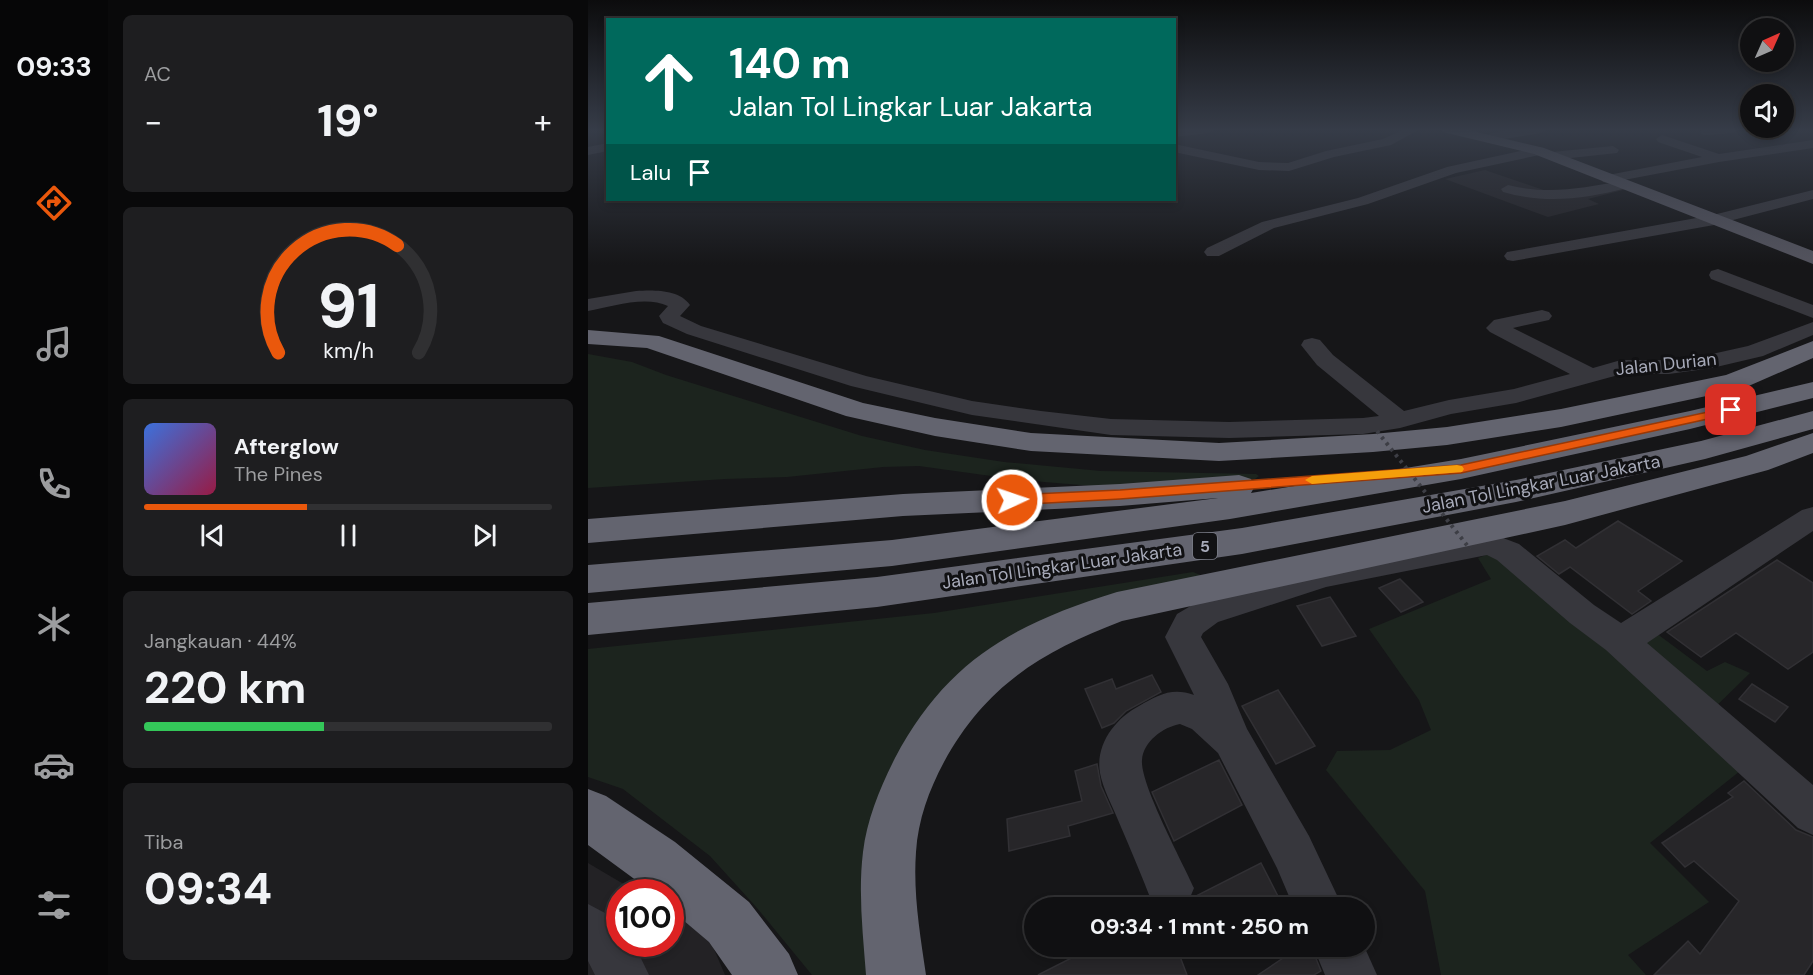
<!DOCTYPE html>
<html lang="id">
<meta charset="utf-8">
<style>
:root{--surface:#101012;--page:#1e1e20;--text:#f1f3f6;--muted:#9c9d9f;--line:#303032;--accent:#ea580c}
body{margin:0;font-family:"DM Sans",sans-serif;background:var(--page);color:var(--text);height:100vh;display:flex;flex-direction:column;font-size:22px;white-space:nowrap}
*{box-sizing:border-box;margin:0}
p{font-size:20px;color:var(--muted)}
.icon{flex:none;width:33px;height:33px;fill:none;stroke:currentColor;stroke-width:2;stroke-linecap:round;stroke-linejoin:round}
.map{position:relative;flex:1;overflow:hidden}
.panel{display:flex;flex-direction:column;gap:15px;padding:15px;background:#09090a;width:480px}
.panel>*{flex:none}
.top-card{position:absolute;left:18px;top:18px;width:570px;height:183px;border-radius:0px;box-shadow:0 3px 9px #0003,0 0 0 2px var(--line);background:#00695c;color:#fff;overflow:hidden}
.needle{width:39px;rotate:45deg}
.tools{position:absolute;left:1152px;top:18px;display:grid;gap:12px}
.tools a{display:grid;place-items:center;width:54px;height:54px;border-radius:50%;background:var(--surface);box-shadow:0 3px 9px #0003,0 0 0 2px var(--line);font-size:30px}
.speed{position:absolute;left:18px;top:879px;display:flex;gap:12px;font-size:30px;font-weight:700;text-align:center}
.speed>*{display:grid;place-content:center;width:78px;height:78px;border-radius:50%;background:var(--surface);box-shadow:0 3px 9px #0003,0 0 0 2px var(--line);line-height:1}
.speed .limit{border:9px solid #d22;background:#fff;color:#111}
.pin{position:absolute;display:grid;place-items:center;width:51px;height:51px;color:#fff;margin:-26px;border-radius:12px;box-shadow:0 3px 9px #0006}
.me{position:absolute;width:66px;margin:-33px;rotate:87deg;stroke-linejoin:round;filter:drop-shadow(0 0 4px #0008)}
.turn{display:flex;align-items:center;gap:21px;height:126px;padding:0 24px;font-size:27px}
.turn .icon{width:78px;height:78px;stroke-width:2.5}
.turn b{display:block;font-size:42px;line-height:51px}
.then{display:flex;align-items:center;height:57px;padding:0 24px;background:#0003;gap:12px;font-size:22px}
.big{font-size:45px;font-weight:700;line-height:1.1}
.panel .widget{flex:1;display:flex;flex-direction:column;justify-content:center;gap:9px;min-width:0;padding:0 21px;border-radius:9px;background:var(--page)}
.panel .dial{align-items:center;gap:0}
.dial svg{height:156px;overflow:visible;fill:none;stroke:var(--line);stroke-width:7;stroke-linecap:round;text-anchor:middle}
.dial text{fill:var(--text);stroke:none}
.song{display:flex;align-items:center;gap:18px}
.cover{width:72px;height:72px;border-radius:9px;background:linear-gradient(135deg,hsl(220 70% 55%),hsl(340 70% 35%))}
.played{height:6px;border-radius:3px;background:linear-gradient(90deg,var(--accent) 40%,var(--line) 40%)}
.keys{display:flex;justify-content:space-around;direction:ltr}
.heat{display:flex;justify-content:space-between;align-items:center;font-size:33px;direction:ltr}
.charge{height:9px;border-radius:4px;background:linear-gradient(90deg,#34c759 44%,var(--line) 0)}
.trip{position:absolute;left:436px;top:897px;width:351px;height:60px;border-radius:30px;background:var(--surface);box-shadow:0 3px 9px #0003,0 0 0 2px var(--line);font-weight:700;line-height:60px;text-align:center}
main{display:flex;flex:1;min-height:0}
.menu{display:flex;flex-direction:column;width:108px;justify-content:space-around;align-items:center;background:#060607;color:var(--muted)}
.menu .icon{width:42px;height:42px}
.menu .current{color:var(--accent)}
.menu b{font-size:27px;color:var(--text)}
.map>svg:first-child{display:block}
</style>
<main>
<nav class="menu">
<b>09:33</b>
<svg class="icon current" aria-label="directions" viewBox="0 0 24 24"><path d="M12 3l9 9-9 9-9-9zM9 14v-3h6M13 9l2 2-2 2"/></svg>
<svg class="icon" aria-label="music" viewBox="0 0 24 24"><path d="M9 18V5l10-2v13"/><circle cx="6" cy="18" r="3"/><circle cx="16" cy="16" r="3"/></svg>
<svg class="icon" aria-label="phone" viewBox="0 0 24 24"><path d="M5 4h4l2 5-3 2q2 4 5 5l2-3 5 2v4C11 20 4 13 5 4z"/></svg>
<svg class="icon" aria-label="climate" viewBox="0 0 24 24"><path d="M12 3v18M4 7l16 10M4 17L20 7"/></svg>
<svg class="icon" aria-label="car" viewBox="0 0 24 24"><path d="M5 17H2v-5l4-1 3-4h7l3 4 3 1v5h-3M9 17h6M6 11h13"/><circle cx="7" cy="17" r="2"/><circle cx="17" cy="17" r="2"/></svg>
<svg class="icon" aria-label="filters" viewBox="0 0 24 24"><path d="M4 7h16M4 17h16"/><circle cx="9" cy="7" r="2"/><circle cx="15" cy="17" r="2"/></svg>
</nav>
<section class="panel">
<div class="widget"><p>AC</p>
<div class="heat"><a>−</a><b class="big">19°</b><a>+</a></div>
</div>
<div class="widget dial"><svg viewBox="0 0 100 80">
<path d="M14 69A42 42 0 1 1 86 69"/>
<path d="M14 69A42 42 0 0 1 75 14" stroke="#ea580c"/>
<text x="50" y="56" font-size="32" font-weight="700">91</text>
<text x="50" y="72" font-size="11">km/h</text>
</svg></div>
<div class="widget">
<div class="song"><i class="cover"></i><div><b>Afterglow</b><p>The Pines</p></div></div>
<div class="played"></div>
<div class="keys"><svg class="icon" aria-label="previous" viewBox="0 0 24 24"><path d="M18 5L8 12l10 7zM5 5v14"/></svg><svg class="icon" aria-label="pause" viewBox="0 0 24 24"><path d="M8 5v14M16 5v14"/></svg><svg class="icon" aria-label="next" viewBox="0 0 24 24"><path d="M6 5l10 7-10 7zM19 5v14"/></svg></div>
</div>
<div class="widget"><p>Jangkauan · 44%</p><b class="big">220 km</b><div class="charge"></div></div>
<div class="widget"><p>Tiba</p><b class="big">09:34</b></div>
</section>
<div class="map">
<svg width="1225" height="975" viewBox="0 0 1225 975">
<rect width="100%" height="100%" fill="#161618"/>
<g fill="#232225">
<path d="M897 170 973 196 1026 183 1043 188 1000 199 1011 204 960 217 857 179Z"/>
<path d="M0 863 49 892H32V944H82L83 913 120 935 137 975H0Z"/>
</g>
<g fill="#1c241e">
<path d="M0 354 44 362 78 375 274 436 337 450 416 462 513 471 668 474 671 476 667 479 517 487 432 480 331 466 295 467 199 477 137 479 0 488Z"/>
<path d="M924 545 1036 654 1064 630 1119 671 1137 662 1162 673 1116 718 1167 759 1062 843 1121 902 1040 955 1058 975H853L837 891 738 770 749 751 802 750 843 730 831 700 781 629 903 579 890 558Z"/>
<path d="M605 572 615 576 362 687 278 975H224L169 908 122 856 35 789 0 777V649L346 613Z"/>
</g>
<g fill="#272629" stroke="#313034" stroke-width="1.5">
<path d="M1030 521 1094 561 1050 591 1063 601 1044 614 982 567 971 574 949 556 977 540 988 548Z"/>
<path d="M1189 560 1225 583V652L1200 669 1148 633 1113 657 1079 632Z"/>
<path d="M812 579 835 602 813 612 791 588Z"/>
<path d="M742 597 768 636 734 646 709 606Z"/>
<path d="M564 675 573 692 538 711 526 723 514 728 497 689 524 679 528 689Z"/>
<path d="M1164 684 1200 707 1187 722 1151 699Z"/>
<path d="M690 690 727 746 688 764 654 706Z"/>
<path d="M631 760 654 805 586 841 564 792Z"/>
<path d="M509 764 513 786 525 813 480 826 482 836 421 851 419 819 494 801 487 771Z"/>
<path d="M1156 781 1208 830 1225 837V961L1216 975H1066L1100 941 1112 954 1151 901 1106 861 1097 867 1074 843 1145 797 1140 793Z"/>
<path d="M673 863 696 908H599L604 898Z"/>
<path d="M507 946H588L599 975H450Z"/>
<path d="M713 946H723L733 971 726 975H670Z"/>
</g>
<g fill="none" stroke-linecap="round" stroke-linejoin="round">
<g fill="#37373d" fill-rule="evenodd">
<path d="M586 129H627L621 133 586 137Z"/>
<path d="M817 129H832L803 145 746 157 701 171 671 170 586 152V144L671 162 700 163 738 151 795 139Z"/>
<path d="M933 129H959L953 133 903 141 897 137 903 133Z"/>
<path d="M1113 129H1151L1145 133 1117 135 1113 134Z"/>
<path d="M1074 135 1131 154 1225 140V148L1131 162 1020 183 1015 182 1013 179 1015 176 1114 157 1070 142 1068 139Z"/>
<path d="M20 143V151L0 155V147Z"/>
<path d="M1025 146 1031 150 1029 153 964 160 958 156 964 152Z"/>
<path d="M951 147 956 148 957 151 956 154 868 173 780 204 686 228 631 256H619L616 252 619 248 674 222 770 198 859 167Z"/>
<path d="M1034 181 1039 182 1041 185 1039 188C997 199 957 204 915 192L913 189 920 185C960 195 994 188 1034 181Z"/>
<path d="M1225 190V199L1126 225 925 261 919 260 916 256 919 252 925 251 1125 215Z"/>
<path d="M1130 269 1225 305V318L1123 279 1121 275 1123 271Z"/>
<path d="M48 291C65 290 91 289 102 305L92 316 113 326 278 376 384 401 453 411 523 419 641 422 775 418 791 416 729 365 713 345 716 340 724 338 732 340 745 355 816 411 861 400 926 389 982 374 902 332 898 328 906 320 954 310 961 312 964 316 961 320 925 328 1005 368 1033 360H1081L1124 354 1160 346 1225 322V335L1175 356 1124 368 1081 374H1034L928 403 863 414 812 428 775 434 641 438 523 435 384 415 263 386 99 334 75 323 71 316 80 306C57 295 23 307 0 311V299Z"/>
<path d="M1225 507V531L1059 643 1225 785V835L1210 828 1018 650 982 623 909 560 899 555 738 587 630 622 615 633 613 637 640 684 659 729 721 836 755 908H706L689 868 630 753 604 729 592 724C575 727 555 742 554 760 552 784 594 861 606 888L599 905C588 909 576 909 565 905 554 876 542 848 530 820 524 805 515 789 512 773 507 744 528 718 551 706 570 695 584 687 606 695L577 637 589 614 606 604 736 563 902 533 931 544 1006 605 1033 623 1214 510Z"/>
<path d="M0 904 32 921V944H46L61 975H7L0 961Z"/>
<path d="M725 946H776L789 975H737Z"/>
</g>
<path fill="#53535d" fill-rule="evenodd" d="M853 129H876L956 148 1225 251V264L946 154 855 132Z"/>
<g fill="#63646f" fill-rule="evenodd">
<path d="M0 330 71 336 275 403 347 418 443 433 631 443 785 434 859 427 973 409 1138 375 1225 341V358L1156 388 973 427 859 445 785 452 631 461 443 451 347 436 258 416 59 348 0 344Z"/>
<path d="M1225 382V398L1102 429 873 479 642 519 304 566 0 593V565L304 540 630 498 532 506 315 516 0 543V519L315 494 532 484 651 475 663 479 667 486 663 493 873 459 1102 411Z"/>
<path d="M1225 411V429L1117 459 928 502 654 554 289 607 0 635V603L289 577 654 528 928 480 1113 441Z"/>
<path d="M1225 433V453L1180 470 977 525 534 621C455 651 398 685 356 762 341 790 330 820 328 852 325 893 332 934 338 975H278C275 934 270 893 275 852 279 819 292 788 307 758 359 660 426 624 529 592L977 501 1158 456Z"/>
<path d="M0 789 18 796 87 842 161 902 201 954 210 975H144L121 942 82 909V892H64L0 845Z"/>
</g>
<path stroke="#3d3e45" stroke-width="4" stroke-dasharray="3 4.5" stroke-linecap="butt" d="M789 431 882 549"/>
</g>
<linearGradient id="sky" x2="0" y2="1"><stop stop-color="#0c0c0d"/><stop offset="0.49" stop-color="#363c48"/><stop offset="1" stop-color="#363c48" stop-opacity="0"/></linearGradient>
<rect width="1225" height="265" fill="url(#sky)"/>
<path fill="#ea580c" stroke="#983908" stroke-width="1.5" d="M1143 407 1149 410 1147 413 873 473 532 499 424 505 417 500 424 495 532 490 873 465Z"/>
<path fill="#f59e0b" d="M869 465 874 466 876 469 874 472 724 484 717 480 724 476Z"/>
<g text-anchor="middle" dominant-baseline="central" stroke-width="6" stroke-linejoin="round" paint-order="stroke">
<rect fill="#111113" stroke="#7a7c87" stroke-width="1.5" x="605" y="533" width="24" height="26" rx="4.5"/>
<g font-size="16" font-weight="bold" fill="#a7aab9">
<text x="617" y="546">5</text>
</g>
<g font-size="18" fill="#a7aab9" stroke="#111113">
<text transform="translate(1078 364) rotate(-6)">Jalan Durian</text>
<text transform="translate(953 484) rotate(-11)">Jalan Tol Lingkar Luar Jakarta</text>
<text transform="translate(474 566) rotate(-8)">Jalan Tol Lingkar Luar Jakarta</text>
</g>
</g>
</svg>
<div class="tools">
<a><svg class="needle" viewBox="-14 -14 28 28"><path d="M0-13l5 13h-10z" fill="#e53935"/><path d="M0 13l5-13h-10z" fill="#9c9d9f"/></svg></a>
<a><svg class="icon" aria-label="sound" viewBox="0 0 24 24"><path d="M4 9h4l5-4v14l-5-4H4zM17 9q2 3 0 6"/></svg></a>
</div>
<div class="speed"><div class="limit">100</div></div>
<div class="pin" style="left:1143px;top:410px;background:#d93025"><svg class="icon" aria-label="arrive" viewBox="0 0 24 24"><path d="M6 21V4h12l-3 4 3 4H6"/></svg></div>
<svg class="me" style="left:424px;top:500px" viewBox="-20 -20 40 40"><circle r="17" fill="#ea580c" stroke="#fff" stroke-width="3"/><path d="M0-11L8 9 0 5-8 9z" fill="#fff"/></svg>
<div class="trip">09:34 · 1 mnt · 250 m</div>
<div class="top-card">
<div class="turn"><svg class="icon" aria-label="ahead" viewBox="0 0 24 24"><path d="M12 20V5M6 11l6-6 6 6"/></svg><div><b>140 m</b>Jalan Tol Lingkar Luar Jakarta</div></div>
<div class="then">Lalu<svg class="icon" aria-label="arrive" viewBox="0 0 24 24"><path d="M6 21V4h12l-3 4 3 4H6"/></svg></div>
</div>
</div>
</main>
